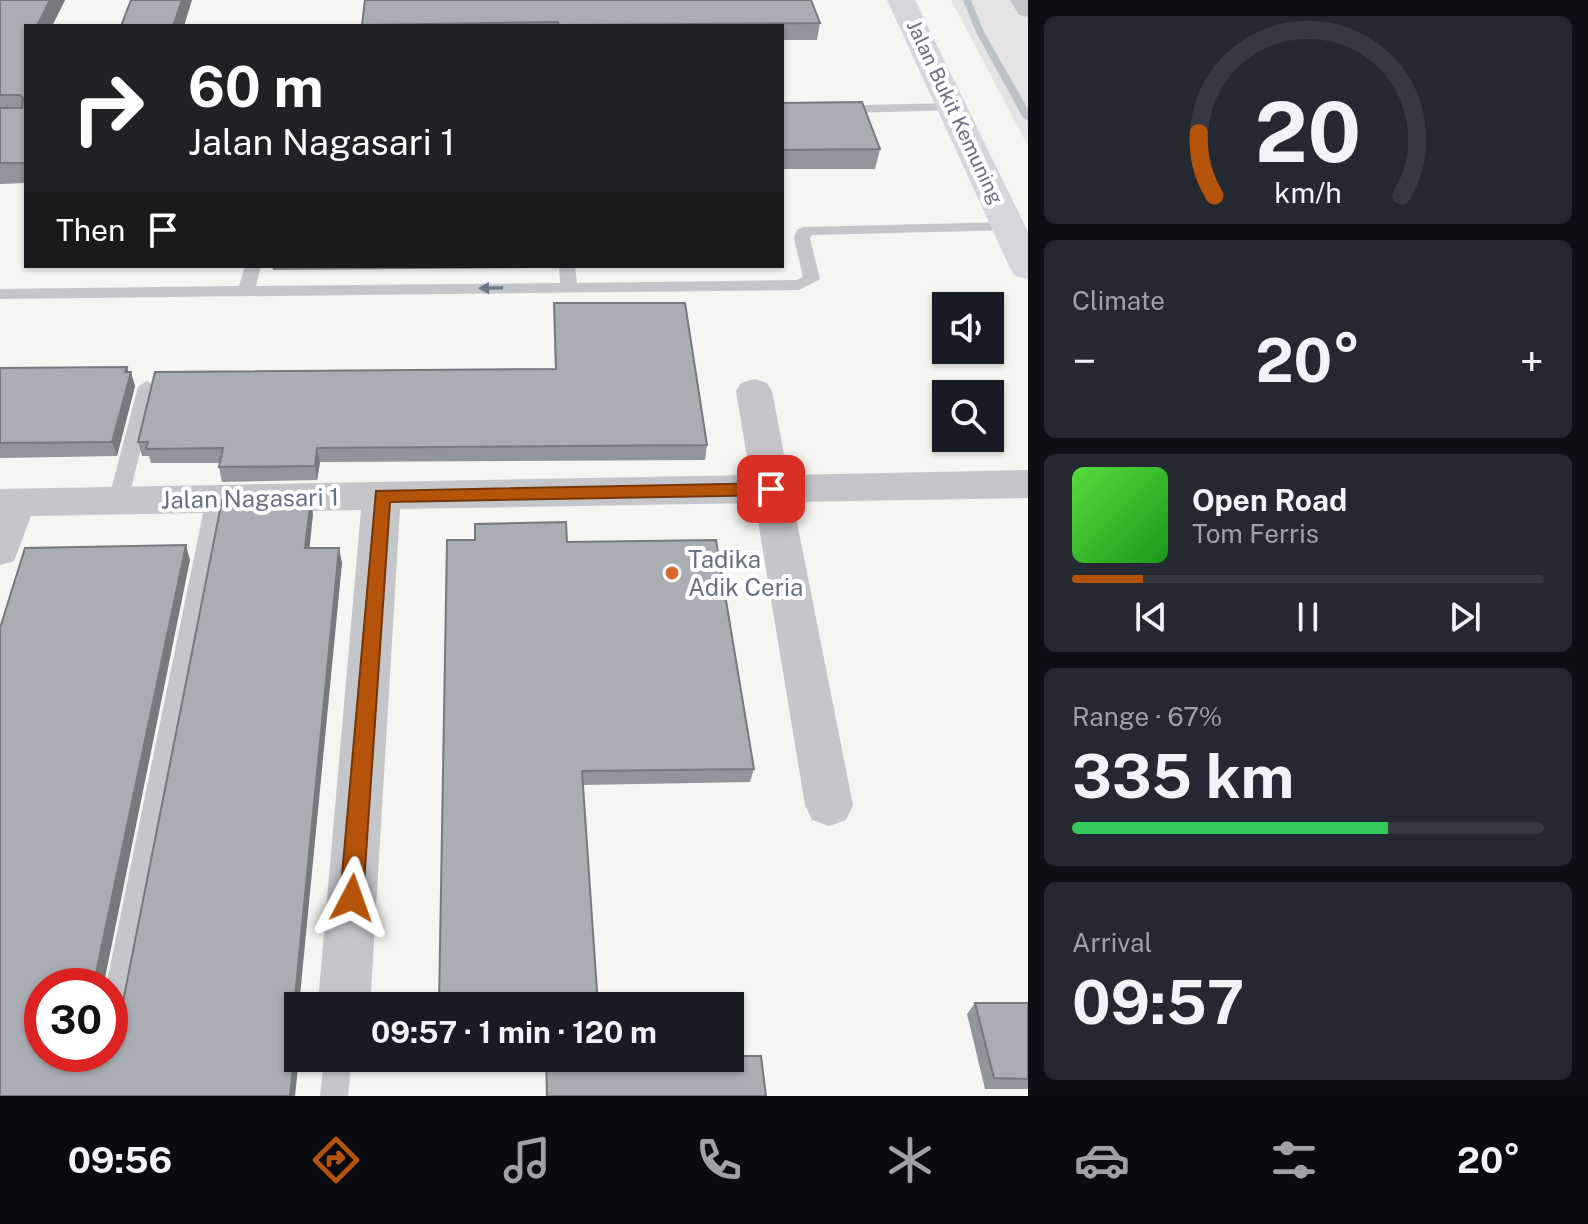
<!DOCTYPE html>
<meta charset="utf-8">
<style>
:root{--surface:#171b24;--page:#242831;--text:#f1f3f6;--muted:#9ea1a6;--line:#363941;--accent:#b45309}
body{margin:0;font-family:"Public Sans",sans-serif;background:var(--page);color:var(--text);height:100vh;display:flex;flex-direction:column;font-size:30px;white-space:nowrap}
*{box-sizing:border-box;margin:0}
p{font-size:26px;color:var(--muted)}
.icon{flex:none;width:44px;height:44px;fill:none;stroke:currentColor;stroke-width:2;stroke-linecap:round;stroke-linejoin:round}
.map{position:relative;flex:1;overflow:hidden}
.sheet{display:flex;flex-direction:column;gap:16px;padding:16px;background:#0d0f14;width:560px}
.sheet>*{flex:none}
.hud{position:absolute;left:24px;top:24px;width:760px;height:244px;border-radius:0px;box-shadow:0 2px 6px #0004;background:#202124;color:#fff;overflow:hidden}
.fabs{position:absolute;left:932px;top:292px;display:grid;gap:16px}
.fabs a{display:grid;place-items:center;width:72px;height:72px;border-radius:0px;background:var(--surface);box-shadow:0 2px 6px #0004;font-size:40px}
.speed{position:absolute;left:24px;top:968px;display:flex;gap:16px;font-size:40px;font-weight:700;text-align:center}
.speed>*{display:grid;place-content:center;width:104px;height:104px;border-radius:50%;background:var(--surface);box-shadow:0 2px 6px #0004;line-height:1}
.speed .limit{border:12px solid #d22;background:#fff;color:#111}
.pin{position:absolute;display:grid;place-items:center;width:68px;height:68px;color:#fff;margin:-34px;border-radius:16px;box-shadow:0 4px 12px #0006}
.me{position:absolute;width:88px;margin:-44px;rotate:4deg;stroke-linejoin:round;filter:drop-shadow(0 0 6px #0008)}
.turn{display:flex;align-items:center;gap:28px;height:168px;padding:0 32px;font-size:36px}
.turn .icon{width:104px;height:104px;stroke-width:2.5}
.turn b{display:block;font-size:56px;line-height:68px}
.then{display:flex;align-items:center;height:76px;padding:0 32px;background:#0003;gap:16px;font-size:30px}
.big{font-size:60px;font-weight:700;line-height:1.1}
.sheet .tile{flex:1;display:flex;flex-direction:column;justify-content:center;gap:12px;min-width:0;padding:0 28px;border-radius:12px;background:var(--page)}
.sheet .dial{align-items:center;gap:0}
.dial svg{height:208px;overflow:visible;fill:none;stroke:var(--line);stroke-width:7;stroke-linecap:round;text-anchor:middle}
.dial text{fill:var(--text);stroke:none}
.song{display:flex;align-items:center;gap:24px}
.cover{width:96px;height:96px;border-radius:12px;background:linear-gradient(135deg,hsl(110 70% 55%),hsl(120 70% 35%))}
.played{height:8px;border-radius:4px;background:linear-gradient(90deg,var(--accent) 15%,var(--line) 15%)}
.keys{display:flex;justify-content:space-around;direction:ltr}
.heat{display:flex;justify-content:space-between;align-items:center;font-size:44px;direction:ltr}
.charge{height:12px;border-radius:6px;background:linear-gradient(90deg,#34c759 67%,var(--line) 0)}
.trip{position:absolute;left:284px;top:992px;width:460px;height:80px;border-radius:0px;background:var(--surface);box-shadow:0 2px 6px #0004;font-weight:700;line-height:80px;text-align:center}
.menu{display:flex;height:128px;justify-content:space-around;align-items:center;background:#090b0e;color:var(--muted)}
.menu .icon{width:56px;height:56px}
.menu .current{color:var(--accent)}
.menu b{font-size:36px;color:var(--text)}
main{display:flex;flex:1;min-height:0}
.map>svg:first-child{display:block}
</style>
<main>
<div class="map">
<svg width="1028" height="1096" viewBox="0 0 1028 1096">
<rect width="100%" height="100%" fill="#f5f5f2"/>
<path fill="#e3e4e3" d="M951 0H1028V146Z"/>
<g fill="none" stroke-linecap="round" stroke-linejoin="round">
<path fill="#bbc3c9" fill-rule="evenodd" d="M963 0H971L984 32 1028 109V121L1023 118 976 32Z"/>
<g fill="#c4c6ca" fill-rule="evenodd">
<path d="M952 103 957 104V110L782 115V107Z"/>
<path d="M1009 222 1017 227 1014 230 812 235 810 238 820 279 799 290 0 299V289L239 286 245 266H261L256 286 560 283 559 266H575L577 283 796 280 803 277 794 238 797 230 804 227Z"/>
<path d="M147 381 156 387 128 501 118 508 108 501 138 387Z"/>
<path d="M216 492 226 499 124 1028 120 1037 111 1041 110 986H106L206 499Z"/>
<path d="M324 1058H352L348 1096H320Z"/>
</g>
<g fill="#c4c6ca" fill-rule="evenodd">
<path d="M1010 0H1028V17L1019 15Z"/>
<path d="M754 379 767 383 772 391 788 475 1028 470V498L793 502 853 805 846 820 829 826 812 820 805 805 755 503 400 509 371 991 365 1006H325L319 991 361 510 31 516 14 561 0 565V489L750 475 736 391 741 383Z"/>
</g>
<path fill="#d4d8dc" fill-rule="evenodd" d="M887 0H915L1028 232V279L1015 276 1010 268Z"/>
</g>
<g fill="#90969b">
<path d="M0 0H65L52 26H26V183L0 184Z"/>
<path d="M365 0 820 23 817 40H782V26H362Z"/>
<path d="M782 103 880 149 875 169H782Z"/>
<path d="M272 266H532V268L273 270Z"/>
<path d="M554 303 707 445 705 460 320 462 317 480 222 482 219 467 220 463H151L149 456H142L138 442 555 369Z"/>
<path d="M0 368 128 372 135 386 117 456 0 458Z"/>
<path d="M567 542 754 769 750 782 583 785Z"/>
<path d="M975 1003H1028V1089H985L967 1014Z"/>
</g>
<g fill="#767a7e">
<path d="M50 0H65L52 26H37Z"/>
<path d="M182 0H192L184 26H173Z"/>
<path d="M127 367 130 376 131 372 135 386 117 456 112 442Z"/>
<path d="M317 448 320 462 317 480 315 466Z"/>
<path d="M311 498 313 514 308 563 305 548Z"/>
<path d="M186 545 190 560 104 983 105 986H101L96 973Z"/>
<path d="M339 548 342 563 299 1006H298L295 1050 291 1038Z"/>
<path d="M296 1038 298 1043V1058H299L295 1096H290Z"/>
</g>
<g fill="#a8aeb4" stroke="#767a7e" stroke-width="2">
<path d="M0 0H50L37 26H26V163H0V108H22L23 98 20 95H0Z"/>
<path d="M131 0H182L173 26H121Z"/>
<path d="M365 0H811L820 23 559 25 558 22 362 25Z"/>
<path d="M862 102 880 149 782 150V103Z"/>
<path d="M554 303H685L707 445 317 448 315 466 219 467 223 448 146 449 148 442H138L155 372 556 369Z"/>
<path d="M127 367 125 372H131L112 442 0 443V368Z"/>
<path d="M311 498 305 548H339L291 1038H296L290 1096H0V628L25 548 186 545 96 973 100 977 101 986H42V1054H110V1029L114 1028 120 1017 222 500Z"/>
<path d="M566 522 567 542 716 540 754 769 582 771 598 1006H439L447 540H475V524Z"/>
<path d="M975 1003H1028V1079L994 1078Z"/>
<path d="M730 1056H761L766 1096H547L546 1058H730Z"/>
</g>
<defs><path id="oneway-solid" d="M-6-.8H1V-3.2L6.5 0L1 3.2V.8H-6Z" transform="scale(2)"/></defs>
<use fill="#6b7686" href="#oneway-solid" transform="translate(491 288) rotate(179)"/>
<path fill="#b45309" stroke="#753606" stroke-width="2" d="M771 483 780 489 771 495 390 502 363 898 360 905 352 908 344 905 340 898 376 491Z"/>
<circle fill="#da672d" stroke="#fff" stroke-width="3" cx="672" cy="573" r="8"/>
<g text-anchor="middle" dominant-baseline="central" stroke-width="8" stroke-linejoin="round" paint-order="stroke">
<g font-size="20" fill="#667282" stroke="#fff">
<text transform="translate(955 112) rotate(65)">Jalan Bukit Kemuning</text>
</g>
<g font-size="24" fill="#667282" stroke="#fff">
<text transform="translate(250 498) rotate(-1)">Jalan Nagasari 1</text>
</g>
<g font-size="24" fill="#667282" stroke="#fff" text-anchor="start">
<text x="688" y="559">Tadika<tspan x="688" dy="28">Adik Ceria</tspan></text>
</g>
</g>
</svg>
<div class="fabs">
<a><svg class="icon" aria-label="sound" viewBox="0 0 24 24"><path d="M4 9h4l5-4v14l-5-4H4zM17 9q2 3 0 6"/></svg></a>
<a><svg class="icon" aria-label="search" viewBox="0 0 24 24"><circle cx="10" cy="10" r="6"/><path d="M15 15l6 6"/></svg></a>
</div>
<div class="speed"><div class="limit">30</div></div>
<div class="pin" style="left:771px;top:489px;background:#d93025"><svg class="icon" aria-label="arrive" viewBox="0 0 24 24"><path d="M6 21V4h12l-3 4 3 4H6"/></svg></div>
<svg class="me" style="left:352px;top:898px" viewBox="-20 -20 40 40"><path d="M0-17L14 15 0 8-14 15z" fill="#b45309" stroke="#fff" stroke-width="4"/></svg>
<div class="trip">09:57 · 1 min · 120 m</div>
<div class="hud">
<div class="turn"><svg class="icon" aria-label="right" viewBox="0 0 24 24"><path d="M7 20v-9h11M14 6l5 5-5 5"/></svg><div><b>60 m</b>Jalan Nagasari 1</div></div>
<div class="then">Then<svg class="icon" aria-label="arrive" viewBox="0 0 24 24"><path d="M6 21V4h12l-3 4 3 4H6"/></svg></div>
</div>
</div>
<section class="sheet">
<div class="tile dial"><svg viewBox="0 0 100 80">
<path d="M14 69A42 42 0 1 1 86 69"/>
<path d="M14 69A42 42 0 0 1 8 45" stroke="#b45309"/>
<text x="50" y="56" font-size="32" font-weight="700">20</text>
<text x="50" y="72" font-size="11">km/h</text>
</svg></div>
<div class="tile"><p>Climate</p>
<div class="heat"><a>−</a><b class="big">20°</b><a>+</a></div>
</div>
<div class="tile">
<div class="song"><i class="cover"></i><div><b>Open Road</b><p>Tom Ferris</p></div></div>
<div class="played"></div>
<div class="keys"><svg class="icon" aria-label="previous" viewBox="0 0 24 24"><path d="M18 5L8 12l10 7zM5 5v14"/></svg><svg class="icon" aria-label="pause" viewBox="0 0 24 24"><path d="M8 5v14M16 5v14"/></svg><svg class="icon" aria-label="next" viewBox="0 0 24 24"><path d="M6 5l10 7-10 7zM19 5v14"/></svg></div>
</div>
<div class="tile"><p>Range · 67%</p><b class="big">335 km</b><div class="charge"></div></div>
<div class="tile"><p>Arrival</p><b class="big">09:57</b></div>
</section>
</main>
<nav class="menu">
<b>09:56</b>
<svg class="icon current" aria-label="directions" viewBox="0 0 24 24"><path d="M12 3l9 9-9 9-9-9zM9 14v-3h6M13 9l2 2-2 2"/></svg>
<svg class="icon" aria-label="music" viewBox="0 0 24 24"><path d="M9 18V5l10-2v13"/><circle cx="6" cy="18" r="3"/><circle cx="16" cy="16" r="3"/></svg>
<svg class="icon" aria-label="phone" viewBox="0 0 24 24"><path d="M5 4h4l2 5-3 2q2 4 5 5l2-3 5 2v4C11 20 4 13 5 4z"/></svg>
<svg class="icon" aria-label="climate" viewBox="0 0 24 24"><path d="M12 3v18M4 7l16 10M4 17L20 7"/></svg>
<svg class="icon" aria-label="car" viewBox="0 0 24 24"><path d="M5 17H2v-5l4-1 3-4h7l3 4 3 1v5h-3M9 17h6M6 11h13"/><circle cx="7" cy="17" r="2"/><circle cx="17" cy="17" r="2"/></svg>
<svg class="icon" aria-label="filters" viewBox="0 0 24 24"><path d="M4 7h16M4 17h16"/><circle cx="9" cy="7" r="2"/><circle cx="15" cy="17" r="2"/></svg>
<b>20°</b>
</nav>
